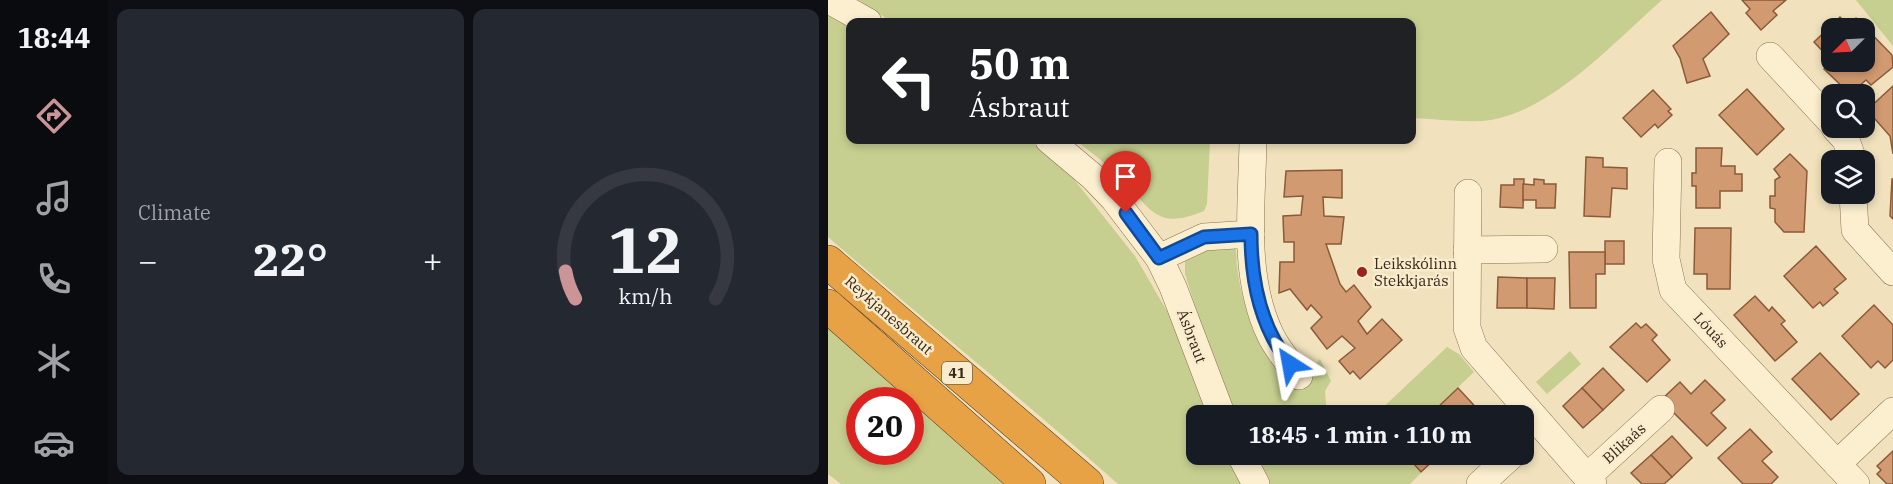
<!DOCTYPE html>
<meta charset="utf-8">
<style>
:root{--surface:#171b24;--page:#242831;--text:#f1f3f6;--muted:#9ea1a6;--line:#363941;--accent:#cb9496}
body{margin:0;font-family:"IBM Plex Serif",serif;background:var(--page);color:var(--text);height:100vh;display:flex;flex-direction:column;font-size:22px;white-space:nowrap}
*{box-sizing:border-box;margin:0}
p{font-size:20px;color:var(--muted)}
.icon{flex:none;width:33px;height:33px;fill:none;stroke:currentColor;stroke-width:2;stroke-linecap:round;stroke-linejoin:round}
.map{position:relative;flex:1;overflow:hidden}
.side{display:flex;flex-direction:column;gap:9px;padding:9px;background:#0d0f14;width:720px}
.side>*{flex:none}
.guide{position:absolute;left:18px;top:18px;width:570px;height:126px;border-radius:12px;box-shadow:0 3px 9px #0003;background:#202124;color:#fff;overflow:hidden}
.needle{width:39px;rotate:246deg}
.fabs{position:absolute;left:993px;top:18px;display:grid;gap:12px}
.fabs a{display:grid;place-items:center;width:54px;height:54px;border-radius:12px;background:var(--surface);box-shadow:0 3px 9px #0003;font-size:30px}
.speed{position:absolute;left:18px;top:387px;display:flex;gap:12px;font-size:30px;font-weight:700;text-align:center}
.speed>*{display:grid;place-content:center;width:78px;height:78px;border-radius:50%;background:var(--surface);box-shadow:0 3px 9px #0003;line-height:1}
.speed .limit{border:9px solid #d22;background:#fff;color:#111}
.pin{position:absolute;display:grid;place-items:center;width:51px;height:51px;color:#fff;margin:-62px -26px;border-radius:50% 50% 50% 0;rotate:-45deg;box-shadow:0 0 6px #0007}
.pin .icon{rotate:45deg}
.me{position:absolute;width:66px;margin:-33px;rotate:326deg;stroke-linejoin:round;filter:drop-shadow(0 0 4px #0008)}
.turn{display:flex;align-items:center;gap:21px;height:126px;padding:0 24px;font-size:27px}
.turn .icon{width:78px;height:78px;stroke-width:2.5}
.turn b{display:block;font-size:42px;line-height:51px}
.big{font-size:45px;font-weight:700;line-height:1.1}
.side .tile{flex:1;display:flex;flex-direction:column;justify-content:center;gap:9px;min-width:0;padding:0 21px;border-radius:12px;background:var(--page)}
.side .dial{align-items:center;gap:0}
.dial svg{height:156px;overflow:visible;fill:none;stroke:var(--line);stroke-width:7;stroke-linecap:round;text-anchor:middle}
.dial text{fill:var(--text);stroke:none}
.heat{display:flex;justify-content:space-between;align-items:center;font-size:33px;direction:ltr}
.side .tiles{flex:1;display:grid;gap:9px;grid-template-columns:repeat(2,1fr)}
.trip{position:absolute;left:358px;top:405px;width:348px;height:60px;border-radius:12px;background:var(--surface);box-shadow:0 3px 9px #0003;font-weight:700;line-height:60px;text-align:center}
main{display:flex;flex:1;min-height:0}
.tab-bar{display:flex;flex-direction:column;width:108px;justify-content:space-around;align-items:center;background:#090b0e;color:var(--muted)}
.tab-bar .icon{width:42px;height:42px}
.tab-bar .selected{color:var(--accent)}
.tab-bar b{font-size:27px;color:var(--text)}
.map>svg:first-child{display:block}
</style>
<main>
<nav class="tab-bar">
<b>18:44</b>
<svg class="icon selected" aria-label="directions" viewBox="0 0 24 24"><path d="M12 3l9 9-9 9-9-9zM9 14v-3h6M13 9l2 2-2 2"/></svg>
<svg class="icon" aria-label="music" viewBox="0 0 24 24"><path d="M9 18V5l10-2v13"/><circle cx="6" cy="18" r="3"/><circle cx="16" cy="16" r="3"/></svg>
<svg class="icon" aria-label="phone" viewBox="0 0 24 24"><path d="M5 4h4l2 5-3 2q2 4 5 5l2-3 5 2v4C11 20 4 13 5 4z"/></svg>
<svg class="icon" aria-label="climate" viewBox="0 0 24 24"><path d="M12 3v18M4 7l16 10M4 17L20 7"/></svg>
<svg class="icon" aria-label="car" viewBox="0 0 24 24"><path d="M5 17H2v-5l4-1 3-4h7l3 4 3 1v5h-3M9 17h6M6 11h13"/><circle cx="7" cy="17" r="2"/><circle cx="17" cy="17" r="2"/></svg>
</nav>
<section class="side">
<div class="tiles">
<div class="tile"><p>Climate</p>
<div class="heat"><a>−</a><b class="big">22°</b><a>+</a></div>
</div>
<div class="tile dial"><svg viewBox="0 0 100 80">
<path d="M14 69A42 42 0 1 1 86 69"/>
<path d="M14 69A42 42 0 0 1 9 55" stroke="#cb9496"/>
<text x="50" y="56" font-size="32" font-weight="700">12</text>
<text x="50" y="72" font-size="11">km/h</text>
</svg></div>
</div>
</section>
<div class="map">
<svg width="1065" height="484" viewBox="0 0 1065 484">
<rect width="100%" height="100%" fill="#f1e2bd"/>
<g fill="#c7cf90" fill-rule="evenodd">
<path d="M30 0H834C786 42 719 117 653 121 630 122 606 119 584 118V22H64Z"/>
<path d="M1028 0H1065V46Z"/>
<path d="M0 8 22 23V140H201L233 163 307 256 343 318 382 415 369 416V454L398 455 414 484H290C195 400 96 320 0 237Z"/>
<path d="M247 140H382L379 204 376 211C328 231 323 209 294 179 280 165 263 152 247 140Z"/>
<path d="M408 241C407 296 429 347 462 390L492 359 503 381 497 391 499 415H401L357 274V258L363 248Z"/>
<path d="M0 326 178 484H13L0 474ZM32 400H82V452H32Z"/>
<path d="M619 347 631 354 646 372 601 415H547Z"/>
<path d="M742 351 753 364 719 394 708 382Z"/>
<path d="M420 455H576L593 473 582 484H439Z"/>
</g>
<g fill="#d29a70" stroke="#8b5a39" stroke-width="1.5">
<path d="M914 0H958L945 11 949 15 933 30 918 13 922 9Z"/>
<path d="M883 12 901 34 875 59 882 76 859 83 852 58 845 46Z"/>
<path d="M1012 17 1021 25 1028 18 1064 55 1065 67 1043 85 1038 80 1022 94 996 69 1004 62H1036V28H1004V61L986 42Z"/>
<path d="M1065 86V154L1062 136 1039 110Z"/>
<path d="M919 89 956 129 929 155 891 115Z"/>
<path d="M825 90 843 109 840 111 844 115 830 128 827 124 813 137 795 118Z"/>
<path d="M868 148H894L893 166H907V174H914V191H892V208H868V186H864V173H868Z"/>
<path d="M962 154 979 171 976 232H956L947 222V209L942 208V196H947V180L952 177 946 169Z"/>
<path d="M758 157 775 158V167L799 168V189L784 188 782 217 756 216Z"/>
<path d="M514 170V198L495 197 496 216 516 217 513 244H498L512 284 518 292 526 285 543 307 530 321 539 334 554 319 574 340 532 379 525 371 522 374 511 361 527 348 514 336 499 349 483 328 494 317 483 305 479 310 462 289 451 293 452 262H466V242H456L455 216 473 215 475 196 456 197 458 171Z"/>
<path d="M686 179H696L695 208 672 207 673 185H686Z"/>
<path d="M706 179 716 180V184H728L727 208H708V200H695V184L706 185Z"/>
<path d="M1064 179H1065V219L1062 216Z"/>
<path d="M867 228H903L902 289H879V274H866Z"/>
<rect x="777" y="241" width="19" height="23"/>
<path d="M988 246 1018 279 1006 289 1010 293 995 306 992 302 985 308 956 276Z"/>
<path d="M741 252H777V274H768V308H742Z"/>
<path d="M670 277 699 278V308H669Z"/>
<path d="M699 278H727L726 309 699 308Z"/>
<path d="M927 296 941 311 944 307 957 321 953 324 969 342 947 361 906 315Z"/>
<path d="M1046 305 1065 325V360L1057 368 1050 361 1043 368 1014 336Z"/>
<path d="M808 323 813 328 818 324 829 335 824 340 842 360 819 382 782 347Z"/>
<path d="M992 353 1031 394 1003 420 964 379Z"/>
<path d="M775 368 796 390 775 410 754 388Z"/>
<path d="M877 380 897 400 883 413 898 428 879 446 833 400 852 382 863 394Z"/>
<path d="M630 388 655 415 654 416H611L613 413 609 408Z"/>
<path d="M754 388 775 410 755 428 735 406Z"/>
<path d="M922 429 944 452 934 461 950 477 943 484H915L890 458Z"/>
<path d="M844 436 864 458 844 477 823 455Z"/>
<path d="M1065 451V484H1059L1049 474 1053 470 1049 466Z"/>
<path d="M577 454H612L593 472Z"/>
<path d="M823 455 844 477 836 484H814L803 473Z"/>
</g>
<g fill="none" stroke-linecap="round" stroke-linejoin="round">
<g stroke="#8a7255" stroke-width="28">
<g id="minor">
<path d="M1 0 40 22"/>
<path d="M942 56 1004 123"/>
<path d="M1007 128 1018 140 1025 160"/>
<path d="M221 140 265 177 286 199 331 258 345 287 394 416"/>
<path d="M425 142C424 204 414 275 442 334 449 349 460 362 471 376"/>
<path d="M840 162 838 259 845 290 1028 484"/>
<path d="M640 193 639 328 646 348 765 484"/>
<path d="M1025 194 1027 230 1065 272"/>
<path d="M639 250 716 249"/>
<path d="M331 258 376 237 423 234"/>
<path d="M412 454 428 484"/>
<path d="M1009 464 1065 411"/>
<path d="M759 477 833 409"/>
<path d="M652 484 685 454"/>
</g>
</g>
<g stroke="#573f2a" stroke-width="34">
<g id="highway">
<path d="M0 262 259 484"/>
<path d="M0 306 201 484"/>
</g>
</g>
<use href="#minor" stroke="#fbefd0" stroke-width="27"/>
<use href="#highway" stroke="#e8a246" stroke-width="33"/>
</g>
<g fill="none" stroke-linecap="round" stroke-linejoin="round">
<g stroke="#114b97" stroke-width="15">
<path id="route" d="M298 213 331 258 376 237 423 234C423 280 432 327 462 364"/>
</g>
<use href="#route" stroke="#1a73e8" stroke-width="10"/>
</g>
<circle fill="#9d2121" stroke="#f8eccd" stroke-width="2" cx="534" cy="272" r="6"/>
<g text-anchor="middle" dominant-baseline="central" stroke-width="5" stroke-linejoin="round" paint-order="stroke">
<rect fill="#f8eccd" stroke="#726450" stroke-width="1.5" x="114" y="362" width="30" height="22" rx="4.5"/>
<g font-size="14" font-weight="bold" fill="#38291b">
<text x="129" y="373">41</text>
</g>
<g font-size="15" fill="#38291b" stroke="#f8eccd" text-anchor="start">
<text x="546" y="263">Leikskólinn<tspan x="546" dy="17">Stekkjarás</tspan></text>
</g>
<g font-size="15" fill="#38291b" stroke="#f8eccd">
<text transform="translate(61 315) rotate(41)">Reykjanesbraut</text>
<text transform="translate(883 330) rotate(47)">Lóuás</text>
<text transform="translate(364 336) rotate(69)">Ásbraut</text>
<text transform="translate(796 443) rotate(-42)">Blikaás</text>
</g>
</g>
</svg>
<div class="fabs">
<a><svg class="needle" viewBox="-14 -14 28 28"><path d="M0-13l5 13h-10z" fill="#e53935"/><path d="M0 13l5-13h-10z" fill="#9ea1a6"/></svg></a>
<a><svg class="icon" aria-label="search" viewBox="0 0 24 24"><circle cx="10" cy="10" r="6"/><path d="M15 15l6 6"/></svg></a>
<a><svg class="icon" aria-label="layers" viewBox="0 0 24 24"><path d="M12 4l9 5-9 5-9-5zM3 14l9 5 9-5"/></svg></a>
</div>
<div class="speed"><div class="limit">20</div></div>
<div class="pin" style="left:298px;top:213px;background:#d93025"><svg class="icon" aria-label="arrive" viewBox="0 0 24 24"><path d="M6 21V4h12l-3 4 3 4H6"/></svg></div>
<svg class="me" style="left:462px;top:364px" viewBox="-20 -20 40 40"><path d="M0-17L14 15 0 8-14 15z" fill="#1a73e8" stroke="#fff" stroke-width="4"/></svg>
<div class="trip">18:45 · 1 min · 110 m</div>
<div class="guide">
<div class="turn"><svg class="icon" aria-label="left" viewBox="0 0 24 24"><path d="M17 20v-9H6M10 6l-5 5 5 5"/></svg><div><b>50 m</b>Ásbraut</div></div>
</div>
</div>
</main>
